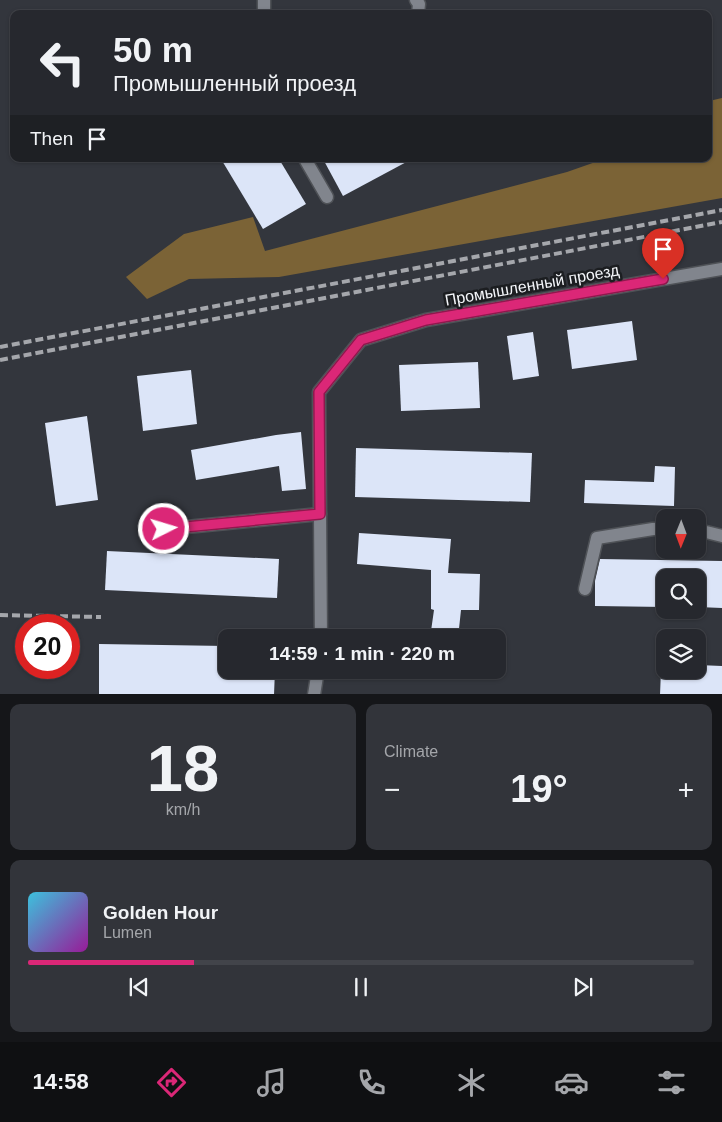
<!DOCTYPE html>
<meta charset="utf-8">
<style>
:root{--surface:#26282e;--page:#32343a;--text:#f1f3f6;--muted:#a4a6aa;--line:#42444a;--accent:#db2777}
body{margin:0;font-family:Helvetica,sans-serif;background:var(--page);color:var(--text);height:100vh;display:flex;flex-direction:column;font-size:19px;white-space:nowrap}
*{box-sizing:border-box;margin:0}
p{font-size:16px;color:var(--muted)}
.icon{flex:none;width:28px;height:28px;fill:none;stroke:currentColor;stroke-width:2;stroke-linecap:round;stroke-linejoin:round}
.map{position:relative;height:694px;overflow:hidden}
.side{display:flex;flex-direction:column;gap:10px;padding:10px;background:#151619;flex:1}
.side>*{flex:none}
.top-card{position:absolute;left:10px;top:10px;width:702px;height:152px;border-radius:10px;box-shadow:0 1px 4px #0004,0 0 0 1px var(--line);background:#26282e;color:var(--text);overflow:hidden}
.needle{width:32px;rotate:181deg}
.controls{position:absolute;left:656px;top:509px;display:grid;gap:10px}
.controls a{display:grid;place-items:center;width:50px;height:50px;border-radius:10px;background:var(--surface);box-shadow:0 1px 4px #0004,0 0 0 1px var(--line);font-size:25px}
.speed{position:absolute;left:15px;top:614px;display:flex;gap:10px;font-size:25px;font-weight:700;text-align:center}
.speed>*{display:grid;place-content:center;width:65px;height:65px;border-radius:50%;background:var(--surface);box-shadow:0 1px 4px #0004,0 0 0 1px var(--line);line-height:1}
.speed .limit{border:8px solid #d22;background:#fff;color:#111}
.pin{position:absolute;display:grid;place-items:center;width:42px;height:42px;color:#fff;margin:-51px -21px;border-radius:50% 50% 50% 0;rotate:-45deg;box-shadow:0 0 5px #0007}
.pin .icon{rotate:45deg}
.me{position:absolute;width:55px;margin:-28px;rotate:85deg;stroke-linejoin:round;filter:drop-shadow(0 0 4px #0008)}
.turn{display:flex;align-items:center;gap:18px;height:105px;padding:0 20px;font-size:22px}
.turn .icon{width:65px;height:65px;stroke-width:2.5}
.turn b{display:block;font-size:35px;line-height:42px}
.then{display:flex;align-items:center;height:48px;padding:0 20px;background:#0003;gap:10px;font-size:19px}
.big{font-size:38px;font-weight:800;line-height:1.1}
.side .card{flex:1;display:flex;flex-direction:column;justify-content:center;gap:8px;min-width:0;padding:0 18px;border-radius:10px;background:var(--page)}
.side .dial{align-items:center;gap:0}
.dial b{font-size:65px;line-height:1}
.song{display:flex;align-items:center;gap:15px}
.cover{width:60px;height:60px;border-radius:8px;background:linear-gradient(135deg,hsl(190 70% 55%),hsl(300 70% 35%))}
.played{height:5px;border-radius:2px;background:linear-gradient(90deg,var(--accent) 25%,var(--line) 25%)}
.keys{display:flex;justify-content:space-around;direction:ltr}
.heat{display:flex;justify-content:space-between;align-items:center;font-size:28px;direction:ltr}
.side .tiles{flex:1;display:grid;gap:10px;grid-template-columns:1fr 1fr}
.card:last-child{grid-column:span 2}
.trip{position:absolute;left:218px;top:629px;width:288px;height:50px;border-radius:10px;background:var(--surface);box-shadow:0 1px 4px #0004,0 0 0 1px var(--line);font-weight:800;line-height:50px;text-align:center}
.tabs{display:flex;height:80px;justify-content:space-around;align-items:center;background:#0f1012;color:var(--muted)}
.tabs .icon{width:35px;height:35px}
.tabs .active{color:var(--accent)}
.tabs b{font-size:22px;color:var(--text)}
.map>svg:first-child{display:block}
</style>
<div class="map">
<svg width="722" height="695" viewBox="0 0 722 695">
<rect width="100%" height="100%" fill="#33363d"/>
<path fill="#7b6336" d="M722 98V198L279 277 189 279 147 299 126 277 184 234 253 217 265 251 567 172 604 159H709V101Z"/>
<g fill="#dce5f8">
<path d="M221 159H279L306 204 263 229Z"/>
<path d="M323 159H412L343 196Z"/>
<path d="M632 321 637 360 572 369 567 330Z"/>
<path d="M533 332 539 376 513 380 507 336Z"/>
<path d="M478 362 480 408 401 411 399 365Z"/>
<path d="M191 370 197 424 143 431 137 376Z"/>
<path d="M87 416 98 500 56 506 45 423Z"/>
<path d="M301 432 306 489 282 491 279 466 196 480 191 450 276 435Z"/>
<path d="M356 448 532 453 530 502 355 497Z"/>
<path d="M655 466 675 467 674 506 584 503 585 480 654 482Z"/>
<path d="M359 533 451 539 448 573 480 574 479 610H461L458 638H430L434 610 431 609V570L357 564Z"/>
<path d="M107 551 279 559 277 598 105 590Z"/>
<path d="M600 559 722 561V608L698 607V578H665V607L595 606V581Z"/>
<path d="M99 644 226 646V670H275L274 695H99Z"/>
<path d="M698 665 722 666V695H660L661 670H698Z"/>
</g>
<g fill="none" stroke-linecap="round" stroke-linejoin="round">
<g stroke="#4f5257" stroke-width="15">
<g id="minor">
<path d="M264 0V14"/>
<path d="M416 0 419 4 418 14"/>
<path d="M305 159 327 197"/>
<path d="M698 530 722 536"/>
<path d="M145 531 320 514"/>
<path d="M585 589 597 538 653 529H665"/>
<path d="M321 638 319 392 361 340 426 320 722 269"/>
<path d="M314 695 318 670"/>
</g>
</g>
<use href="#minor" stroke="#81858d" stroke-width="12"/>
<g stroke="#a5a7ac" stroke-width="4" stroke-dasharray="8 4" stroke-linecap="butt">
<path d="M0 347 722 210"/>
<path d="M0 360 722 222"/>
<path d="M0 615 101 617"/>
</g>
</g>
<g fill="none" stroke-linecap="round" stroke-linejoin="round">
<g stroke="#8e194d" stroke-width="12">
<path id="route" d="M164 529 320 514 319 392 361 340 426 320 663 279"/>
</g>
<use href="#route" stroke="#db2777" stroke-width="9"/>
</g>
<g text-anchor="middle" dominant-baseline="central" stroke-width="5" stroke-linejoin="round" paint-order="stroke">
<g font-size="16" fill="#f3f5f9" stroke="#1c1e21">
<text transform="translate(532 285) rotate(-10)">Промышленный проезд</text>
</g>
</g>
</svg>
<div class="controls">
<a><svg class="needle" viewBox="-14 -14 28 28"><path d="M0-13l5 13h-10z" fill="#e53935"/><path d="M0 13l5-13h-10z" fill="#a4a6aa"/></svg></a>
<a><svg class="icon" aria-label="search" viewBox="0 0 24 24"><circle cx="10" cy="10" r="6"/><path d="M15 15l6 6"/></svg></a>
<a><svg class="icon" aria-label="layers" viewBox="0 0 24 24"><path d="M12 4l9 5-9 5-9-5zM3 14l9 5 9-5"/></svg></a>
</div>
<div class="speed"><div class="limit">20</div></div>
<div class="pin" style="left:663px;top:279px;background:#d93025"><svg class="icon" aria-label="arrive" viewBox="0 0 24 24"><path d="M6 21V4h12l-3 4 3 4H6"/></svg></div>
<svg class="me" style="left:164px;top:529px" viewBox="-20 -20 40 40"><circle r="17" fill="#db2777" stroke="#fff" stroke-width="3"/><path d="M0-11L8 9 0 5-8 9z" fill="#fff"/></svg>
<div class="trip">14:59 · 1 min · 220 m</div>
<div class="top-card">
<div class="turn"><svg class="icon" aria-label="left" viewBox="0 0 24 24"><path d="M17 20v-9H6M10 6l-5 5 5 5"/></svg><div><b>50 m</b>Промышленный проезд</div></div>
<div class="then">Then<svg class="icon" aria-label="arrive" viewBox="0 0 24 24"><path d="M6 21V4h12l-3 4 3 4H6"/></svg></div>
</div>
</div>
<section class="side">
<div class="tiles">
<div class="card dial"><b>18</b><p>km/h</p></div>
<div class="card"><p>Climate</p>
<div class="heat"><a>−</a><b class="big">19°</b><a>+</a></div>
</div>
<div class="card">
<div class="song"><i class="cover"></i><div><b>Golden Hour</b><p>Lumen</p></div></div>
<div class="played"></div>
<div class="keys"><svg class="icon" aria-label="previous" viewBox="0 0 24 24"><path d="M18 5L8 12l10 7zM5 5v14"/></svg><svg class="icon" aria-label="pause" viewBox="0 0 24 24"><path d="M8 5v14M16 5v14"/></svg><svg class="icon" aria-label="next" viewBox="0 0 24 24"><path d="M6 5l10 7-10 7zM19 5v14"/></svg></div>
</div>
</div>
</section>
<nav class="tabs">
<b>14:58</b>
<svg class="icon active" aria-label="directions" viewBox="0 0 24 24"><path d="M12 3l9 9-9 9-9-9zM9 14v-3h6M13 9l2 2-2 2"/></svg>
<svg class="icon" aria-label="music" viewBox="0 0 24 24"><path d="M9 18V5l10-2v13"/><circle cx="6" cy="18" r="3"/><circle cx="16" cy="16" r="3"/></svg>
<svg class="icon" aria-label="phone" viewBox="0 0 24 24"><path d="M5 4h4l2 5-3 2q2 4 5 5l2-3 5 2v4C11 20 4 13 5 4z"/></svg>
<svg class="icon" aria-label="climate" viewBox="0 0 24 24"><path d="M12 3v18M4 7l16 10M4 17L20 7"/></svg>
<svg class="icon" aria-label="car" viewBox="0 0 24 24"><path d="M5 17H2v-5l4-1 3-4h7l3 4 3 1v5h-3M9 17h6M6 11h13"/><circle cx="7" cy="17" r="2"/><circle cx="17" cy="17" r="2"/></svg>
<svg class="icon" aria-label="filters" viewBox="0 0 24 24"><path d="M4 7h16M4 17h16"/><circle cx="9" cy="7" r="2"/><circle cx="15" cy="17" r="2"/></svg>
</nav>
